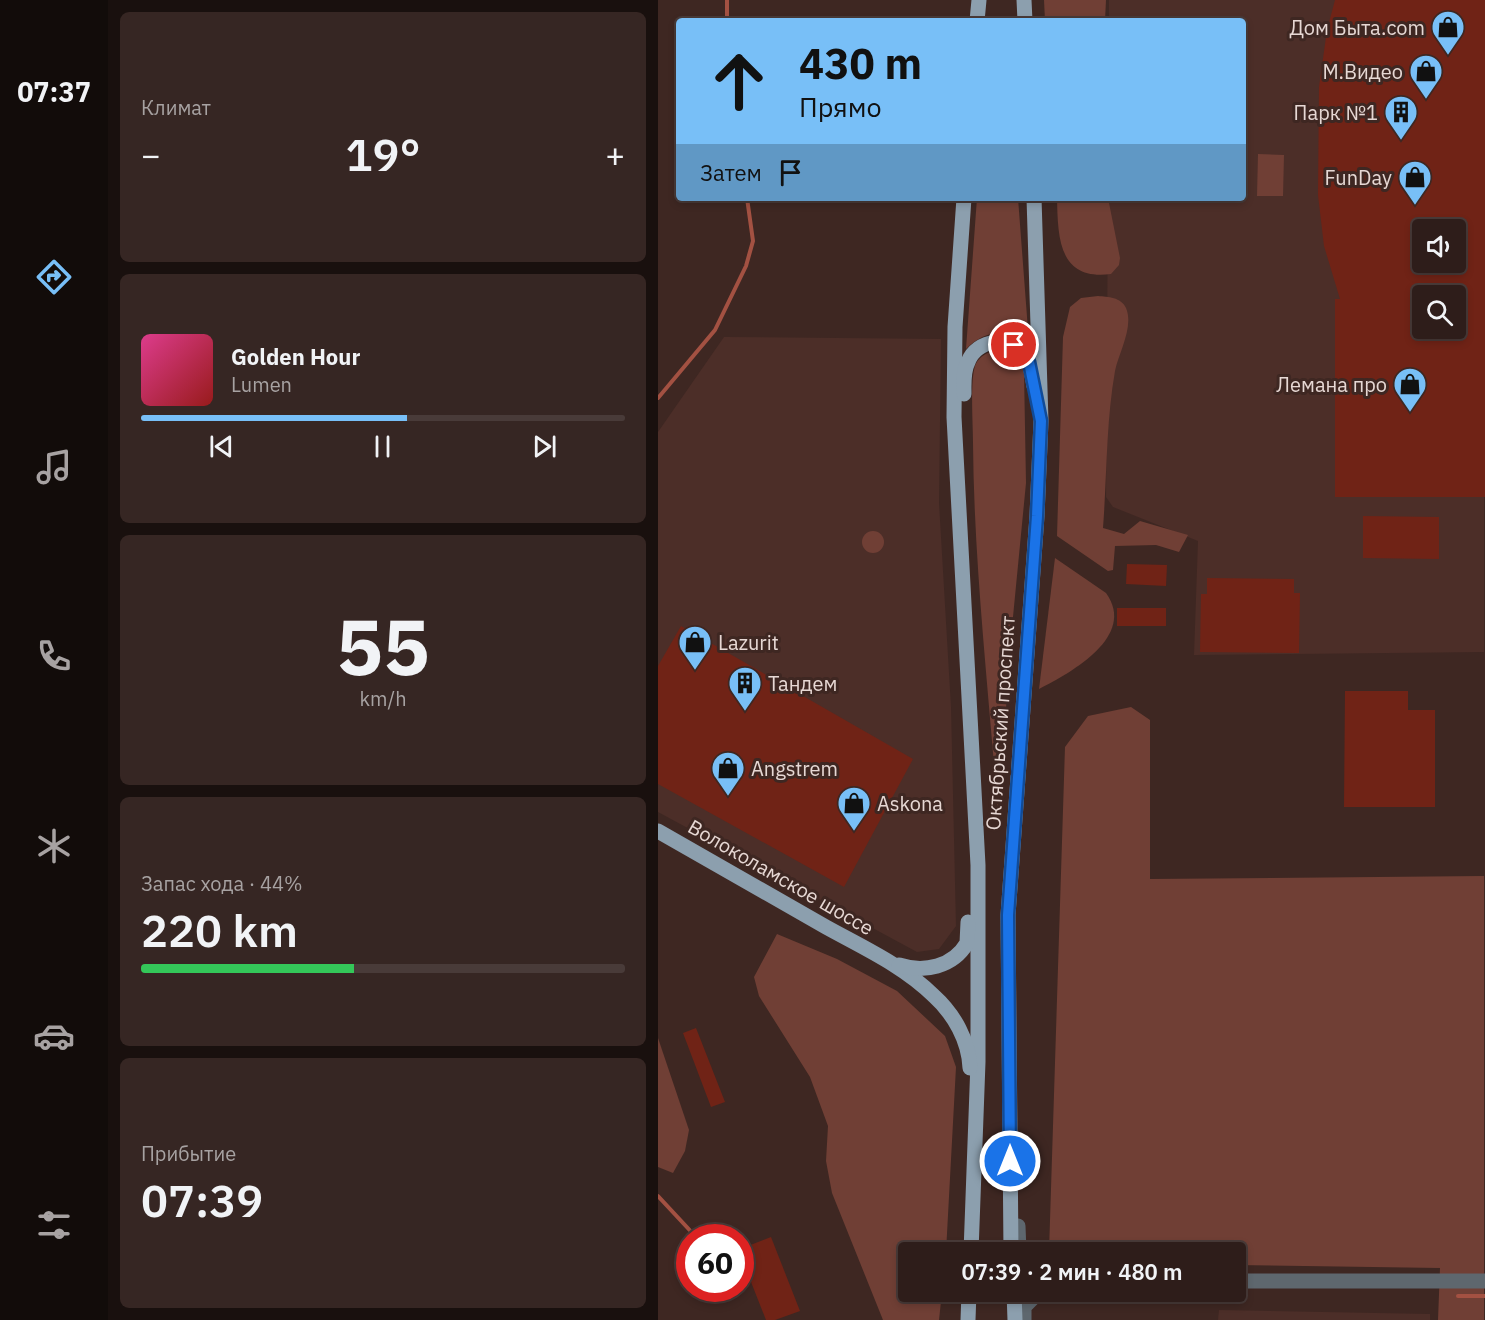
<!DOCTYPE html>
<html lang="ru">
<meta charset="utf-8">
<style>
:root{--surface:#2e1d1a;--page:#362623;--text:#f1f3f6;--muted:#a7a2a2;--line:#493b39;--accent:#78bff7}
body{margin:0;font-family:"IBM Plex Sans",sans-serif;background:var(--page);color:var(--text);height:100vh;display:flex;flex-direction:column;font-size:22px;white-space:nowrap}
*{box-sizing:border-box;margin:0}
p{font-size:20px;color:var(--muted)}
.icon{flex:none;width:33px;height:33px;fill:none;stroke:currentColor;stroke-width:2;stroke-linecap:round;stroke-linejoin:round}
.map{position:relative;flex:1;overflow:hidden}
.panel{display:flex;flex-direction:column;gap:12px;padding:12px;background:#19100e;width:550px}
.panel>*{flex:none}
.top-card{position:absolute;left:18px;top:18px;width:570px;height:183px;border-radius:6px;box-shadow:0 3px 9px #0003,0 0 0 2px var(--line);background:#78bff7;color:#111;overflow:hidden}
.buttons{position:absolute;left:754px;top:219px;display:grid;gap:12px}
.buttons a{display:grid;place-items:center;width:54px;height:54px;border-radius:6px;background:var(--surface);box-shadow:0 3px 9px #0003,0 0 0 2px var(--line);font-size:30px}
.speed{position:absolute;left:18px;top:1224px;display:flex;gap:12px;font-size:30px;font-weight:700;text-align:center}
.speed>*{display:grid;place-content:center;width:78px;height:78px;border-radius:50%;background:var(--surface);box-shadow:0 3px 9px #0003,0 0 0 2px var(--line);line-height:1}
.speed .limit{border:9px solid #d22;background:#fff;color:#111}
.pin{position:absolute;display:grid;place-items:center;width:51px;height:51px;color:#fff;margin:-26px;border:3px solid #fff;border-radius:50%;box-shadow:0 2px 6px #0007}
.me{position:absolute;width:66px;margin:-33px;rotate:0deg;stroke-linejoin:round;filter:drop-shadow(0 0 4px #0008)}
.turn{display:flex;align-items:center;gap:21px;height:126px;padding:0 24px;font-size:27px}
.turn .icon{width:78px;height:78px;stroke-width:2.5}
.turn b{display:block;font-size:42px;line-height:51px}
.then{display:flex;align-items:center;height:57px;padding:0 24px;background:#0003;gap:12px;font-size:22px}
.big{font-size:45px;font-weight:600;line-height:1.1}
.panel .widget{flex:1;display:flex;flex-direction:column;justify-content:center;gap:9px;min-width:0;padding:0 21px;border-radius:9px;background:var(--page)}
.panel .dial{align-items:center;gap:0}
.dial b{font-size:78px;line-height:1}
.song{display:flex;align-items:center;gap:18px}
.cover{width:72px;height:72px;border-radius:9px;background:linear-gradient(135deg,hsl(330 70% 55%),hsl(0 70% 35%))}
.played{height:6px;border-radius:3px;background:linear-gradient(90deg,var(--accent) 55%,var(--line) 55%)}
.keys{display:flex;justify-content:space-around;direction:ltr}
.heat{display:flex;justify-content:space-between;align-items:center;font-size:33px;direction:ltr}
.charge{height:9px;border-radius:4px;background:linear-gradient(90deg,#34c759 44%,var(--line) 0)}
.trip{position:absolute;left:240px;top:1242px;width:348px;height:60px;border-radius:6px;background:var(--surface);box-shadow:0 3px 9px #0003,0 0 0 2px var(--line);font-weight:600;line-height:60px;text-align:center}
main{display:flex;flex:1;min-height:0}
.menu{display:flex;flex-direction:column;width:108px;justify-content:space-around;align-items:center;background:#120c0a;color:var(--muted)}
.menu .icon{width:42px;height:42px}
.menu .on{color:var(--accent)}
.menu b{font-size:27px;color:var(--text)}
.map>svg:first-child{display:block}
</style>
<main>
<nav class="menu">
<b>07:37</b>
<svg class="icon on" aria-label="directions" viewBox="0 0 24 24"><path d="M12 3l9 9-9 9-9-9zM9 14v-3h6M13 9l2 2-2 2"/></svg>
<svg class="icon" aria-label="music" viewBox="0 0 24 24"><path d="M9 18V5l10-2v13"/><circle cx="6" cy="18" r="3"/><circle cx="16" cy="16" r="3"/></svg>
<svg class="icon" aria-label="phone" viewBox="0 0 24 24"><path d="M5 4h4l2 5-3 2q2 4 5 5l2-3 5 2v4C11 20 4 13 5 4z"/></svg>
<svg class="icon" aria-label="climate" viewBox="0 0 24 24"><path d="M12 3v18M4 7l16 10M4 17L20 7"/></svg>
<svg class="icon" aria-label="car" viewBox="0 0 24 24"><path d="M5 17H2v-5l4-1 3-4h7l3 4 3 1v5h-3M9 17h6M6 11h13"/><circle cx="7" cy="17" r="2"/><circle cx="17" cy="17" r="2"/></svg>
<svg class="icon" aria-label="filters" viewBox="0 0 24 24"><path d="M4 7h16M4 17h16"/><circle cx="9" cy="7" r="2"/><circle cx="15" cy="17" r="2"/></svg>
</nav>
<section class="panel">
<div class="widget"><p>Климат</p>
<div class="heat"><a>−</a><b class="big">19°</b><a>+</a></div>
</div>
<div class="widget">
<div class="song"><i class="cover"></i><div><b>Golden Hour</b><p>Lumen</p></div></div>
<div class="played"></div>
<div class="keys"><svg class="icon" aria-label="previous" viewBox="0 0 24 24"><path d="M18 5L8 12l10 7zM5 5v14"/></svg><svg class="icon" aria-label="pause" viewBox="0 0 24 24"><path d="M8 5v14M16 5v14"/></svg><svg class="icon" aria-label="next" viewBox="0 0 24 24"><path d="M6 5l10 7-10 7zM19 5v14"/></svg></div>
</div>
<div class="widget dial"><b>55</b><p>km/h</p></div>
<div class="widget"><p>Запас хода · 44%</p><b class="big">220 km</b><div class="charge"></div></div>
<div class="widget"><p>Прибытие</p><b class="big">07:39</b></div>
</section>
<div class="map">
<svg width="827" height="1320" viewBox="0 0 827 1320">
<rect width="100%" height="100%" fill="#3e2722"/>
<g fill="#4c2e28" fill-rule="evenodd">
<path d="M451 0H826V652L536 655 540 541 455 507 448 497 450 198H585V21H451ZM765 230H798V262H765ZM765 296H798V328H765Z"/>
<path d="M66 337 283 339 281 503 293 707 298 926 281 949 259 952 0 812V432Z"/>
<path d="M561 1310 772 1314V1320H560Z"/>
</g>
<g fill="#703f35">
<path d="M386 0H448L447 21H387Z"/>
<path d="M600 154 626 155 625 196H599Z"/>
<path d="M319 198H360L371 343C346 331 330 328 308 349Z"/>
<path d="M399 198H450L462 258 461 265 453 274C400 281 400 237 399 198Z"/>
<path d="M440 296C450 297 463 297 468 308 476 327 461 352 457 371 448 422 449 476 445 528L466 534 482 521 530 535 521 552 498 545 457 546 455 570 450 571 399 536 405 337 412 307 423 298Z"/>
<path d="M347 349 360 358 366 372 368 483 351 658 341 829C332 700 316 571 315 443 315 424 312 382 317 366 322 353 336 350 347 349Z"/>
<circle cx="215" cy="542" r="11"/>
<path d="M397 558 448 593C479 636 414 672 381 689Z"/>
<path d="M473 707 492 720V879L826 876V1320H780L782 1268 578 1265V1252H391L407 747 430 716Z"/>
<path d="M119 934 179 959 239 991 287 1036 298 1067 288 1252H250V1292H284L281 1320H225L174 1193 168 1161 170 1126 152 1077 101 996 96 977Z"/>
<path d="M0 1038 31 1130 27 1151 15 1173 0 1167Z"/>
</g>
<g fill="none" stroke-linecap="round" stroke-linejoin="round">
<g stroke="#a35142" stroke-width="4">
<path d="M69 21V0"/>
<path d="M0 398 57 330 88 266 95 241 89 198"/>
<path d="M0 1196 39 1238"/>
<path d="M800 1296H827"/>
</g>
</g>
<g fill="#702316" fill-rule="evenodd">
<path d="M677 0H827V497H677V299H682L666 246 660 195 661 87 669 30ZM765 230H798V262H765ZM765 287H798V328H765Z"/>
<path d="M705 516 781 517V559L705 558Z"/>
<path d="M469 564 509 565 508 586 468 584Z"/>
<path d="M549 578 636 579V593H642L641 653 542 652 543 594H549Z"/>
<rect x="459" y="608" width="49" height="18"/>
<path d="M23 626 255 759 186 887 0 784V666Z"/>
<path d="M687 691H750V710H777V807H686Z"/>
<path d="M38 1028 67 1102 53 1107 25 1033Z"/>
<path d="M113 1237 142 1311 117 1320H108L82 1254V1249Z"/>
</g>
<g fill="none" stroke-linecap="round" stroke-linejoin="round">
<g stroke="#5e676e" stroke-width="15">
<path d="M360 1226 361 1252"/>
<path d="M578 1281H827"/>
<path d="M366 1320V1307L381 1292"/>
</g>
<g stroke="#8c9fae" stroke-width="15">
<path d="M366 0 367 21"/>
<path d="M319 21 321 0"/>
<path d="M306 198 297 327 296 417 320 865V1062L313 1252"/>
<path d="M306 394C306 384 305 371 310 362 319 339 352 335 367 355 373 364 374 375 376 386"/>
<path d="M0 831C56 863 112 895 168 927 204 947 246 966 276 996 296 1014 311 1041 312 1068"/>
<path d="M241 965C266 973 295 967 309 943L310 922"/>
<path d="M353 1252 350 915 379 516 383 421 376 198"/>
<path d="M356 1292 357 1320"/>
<path d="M310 1320 311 1292"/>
</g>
</g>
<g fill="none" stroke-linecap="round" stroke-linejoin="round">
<g stroke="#114b97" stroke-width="15">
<path id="route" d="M352 1161 350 915 379 516 383 421 371 362 365 352 356 345"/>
</g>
<use href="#route" stroke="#1a73e8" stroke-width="10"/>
</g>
<defs>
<g id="shop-pin" transform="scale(1.725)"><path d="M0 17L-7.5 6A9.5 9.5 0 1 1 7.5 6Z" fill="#78bff7" stroke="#3e2722"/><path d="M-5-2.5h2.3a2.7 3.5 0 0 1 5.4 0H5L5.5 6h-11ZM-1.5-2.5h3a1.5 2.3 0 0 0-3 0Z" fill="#111"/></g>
<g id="building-pin" transform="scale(1.725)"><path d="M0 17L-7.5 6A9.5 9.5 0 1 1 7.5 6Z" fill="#78bff7" stroke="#3e2722"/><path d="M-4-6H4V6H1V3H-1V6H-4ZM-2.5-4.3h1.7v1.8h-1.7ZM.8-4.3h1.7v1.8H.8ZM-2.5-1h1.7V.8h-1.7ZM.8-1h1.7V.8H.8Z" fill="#111"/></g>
</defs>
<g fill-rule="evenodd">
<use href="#shop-pin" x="790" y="27"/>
<use href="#shop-pin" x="768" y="71"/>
<use href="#building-pin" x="743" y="112"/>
<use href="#shop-pin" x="757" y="177"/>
<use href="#shop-pin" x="752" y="384"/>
<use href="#shop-pin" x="37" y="642"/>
<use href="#building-pin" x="87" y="683"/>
<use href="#shop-pin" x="70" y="768"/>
<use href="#shop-pin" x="196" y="803"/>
</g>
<g text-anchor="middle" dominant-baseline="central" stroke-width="6" stroke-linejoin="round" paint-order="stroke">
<g font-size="20" fill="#e7d8d4" stroke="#3e2722" text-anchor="end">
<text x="767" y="27">Дом Быта.com</text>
<text x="745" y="71">М.Видео</text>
<text x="720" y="112">Парк №1</text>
<text x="734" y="177">FunDay</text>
<text x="729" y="384">Лемана про</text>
<text x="60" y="642" text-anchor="start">Lazurit</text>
<text x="110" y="683" text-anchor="start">Тандем</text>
<text x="93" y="768" text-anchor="start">Angstrem</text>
<text x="219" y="803" text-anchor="start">Askona</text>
</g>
<g font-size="20" fill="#e7d8d4" stroke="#3e2722">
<text transform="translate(342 723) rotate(-86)">Октябрьский проспект</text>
<text transform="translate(123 877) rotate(30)">Волоколамское шоссе</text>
</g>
</g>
</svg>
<div class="buttons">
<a><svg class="icon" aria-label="sound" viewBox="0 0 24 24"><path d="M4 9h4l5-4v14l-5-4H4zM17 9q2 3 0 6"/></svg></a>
<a><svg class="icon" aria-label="search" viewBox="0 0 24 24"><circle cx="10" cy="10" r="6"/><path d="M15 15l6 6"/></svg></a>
</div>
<div class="speed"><div class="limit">60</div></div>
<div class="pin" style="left:356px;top:345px;background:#d93025"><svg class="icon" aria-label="arrive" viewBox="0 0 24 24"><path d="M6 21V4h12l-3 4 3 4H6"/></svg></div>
<svg class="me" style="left:352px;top:1161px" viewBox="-20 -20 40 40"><circle r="17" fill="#1a73e8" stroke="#fff" stroke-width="3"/><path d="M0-11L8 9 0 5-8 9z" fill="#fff"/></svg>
<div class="trip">07:39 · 2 мин · 480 m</div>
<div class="top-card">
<div class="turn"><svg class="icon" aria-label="ahead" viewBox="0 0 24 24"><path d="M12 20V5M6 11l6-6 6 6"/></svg><div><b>430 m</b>Прямо</div></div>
<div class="then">Затем<svg class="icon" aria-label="arrive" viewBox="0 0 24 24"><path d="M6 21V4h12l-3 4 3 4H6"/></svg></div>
</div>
</div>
</main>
